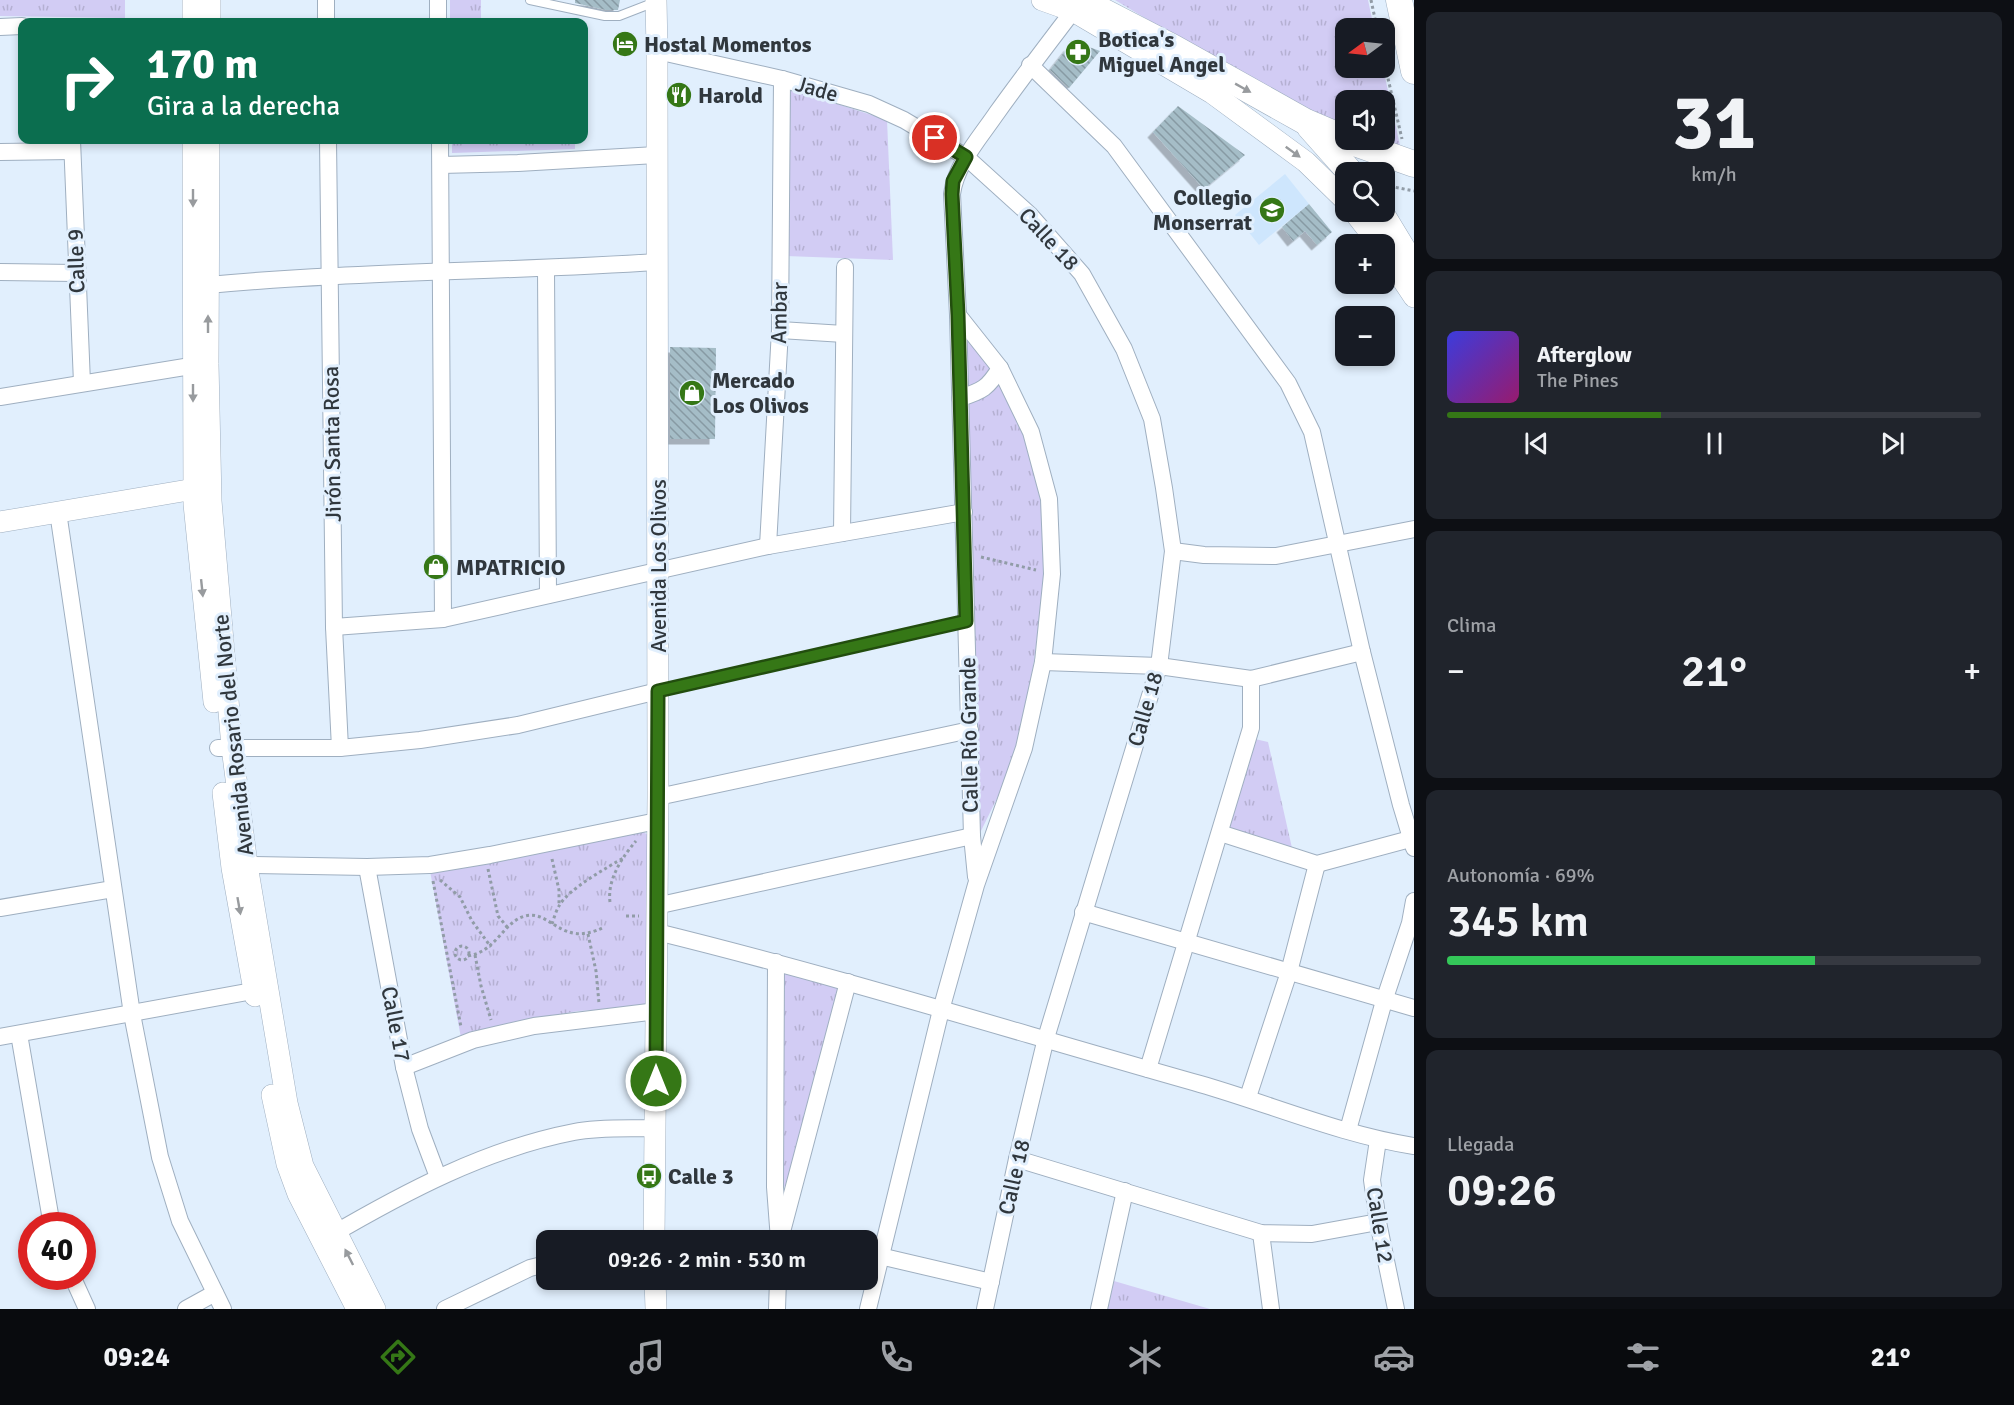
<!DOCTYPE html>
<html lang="es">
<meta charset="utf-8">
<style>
:root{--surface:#171b24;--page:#20242c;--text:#f1f3f6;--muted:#9ea1a6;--line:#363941;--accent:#357716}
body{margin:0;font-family:Signika,sans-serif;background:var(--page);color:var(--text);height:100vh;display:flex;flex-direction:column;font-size:22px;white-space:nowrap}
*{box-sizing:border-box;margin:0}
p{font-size:20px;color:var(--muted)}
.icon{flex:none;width:33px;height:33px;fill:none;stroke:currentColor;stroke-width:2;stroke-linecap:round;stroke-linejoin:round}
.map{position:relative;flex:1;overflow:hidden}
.sheet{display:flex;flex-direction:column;gap:12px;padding:12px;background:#0d0f14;width:600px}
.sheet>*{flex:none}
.hud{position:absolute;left:18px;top:18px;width:570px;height:126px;border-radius:12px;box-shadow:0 3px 9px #0003;background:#0b6e4f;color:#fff;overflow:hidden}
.needle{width:39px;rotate:255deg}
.controls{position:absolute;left:1335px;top:18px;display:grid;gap:12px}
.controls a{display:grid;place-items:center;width:60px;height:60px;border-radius:12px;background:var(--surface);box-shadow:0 3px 9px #0003;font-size:30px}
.speed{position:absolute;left:18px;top:1212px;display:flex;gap:12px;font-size:30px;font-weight:700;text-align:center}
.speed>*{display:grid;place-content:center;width:78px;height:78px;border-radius:50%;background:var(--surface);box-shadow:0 3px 9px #0003;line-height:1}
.speed .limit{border:9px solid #d22;background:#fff;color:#111}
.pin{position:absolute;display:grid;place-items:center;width:51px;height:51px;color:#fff;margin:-26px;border:3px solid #fff;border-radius:50%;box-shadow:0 2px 6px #0007}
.me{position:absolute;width:66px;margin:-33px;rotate:0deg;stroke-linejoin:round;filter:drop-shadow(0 0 4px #0008)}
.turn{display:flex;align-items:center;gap:21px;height:126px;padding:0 30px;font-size:27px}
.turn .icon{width:78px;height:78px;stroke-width:2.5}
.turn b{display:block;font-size:42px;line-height:51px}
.big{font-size:45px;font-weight:600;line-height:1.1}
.sheet .widget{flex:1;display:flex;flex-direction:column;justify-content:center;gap:9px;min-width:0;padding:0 21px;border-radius:12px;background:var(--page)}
.sheet .dial{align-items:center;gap:0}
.dial b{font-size:78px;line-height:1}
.song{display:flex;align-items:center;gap:18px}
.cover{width:72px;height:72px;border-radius:9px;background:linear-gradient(135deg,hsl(240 70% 55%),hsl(320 70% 35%))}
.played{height:6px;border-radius:3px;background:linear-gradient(90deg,var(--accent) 40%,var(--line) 40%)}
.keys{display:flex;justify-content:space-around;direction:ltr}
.heat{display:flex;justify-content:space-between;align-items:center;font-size:33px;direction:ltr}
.charge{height:9px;border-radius:4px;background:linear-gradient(90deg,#34c759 69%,var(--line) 0)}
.trip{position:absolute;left:536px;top:1230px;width:342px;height:60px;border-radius:12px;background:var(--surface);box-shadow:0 3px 9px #0003;font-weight:600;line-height:60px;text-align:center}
.dock{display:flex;height:96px;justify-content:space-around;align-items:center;background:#090b0e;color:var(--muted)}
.dock .icon{width:42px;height:42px}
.dock .current{color:var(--accent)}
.dock b{font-size:27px;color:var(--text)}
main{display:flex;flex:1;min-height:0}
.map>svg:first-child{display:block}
</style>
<main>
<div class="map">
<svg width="1414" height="1309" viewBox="0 0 1414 1309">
<defs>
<pattern id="park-tufts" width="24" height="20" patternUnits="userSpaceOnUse" patternTransform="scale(1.5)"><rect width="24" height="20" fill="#d2ccf4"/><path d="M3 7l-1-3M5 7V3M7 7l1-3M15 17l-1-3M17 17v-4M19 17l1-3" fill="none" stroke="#b5b0d2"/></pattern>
<pattern id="building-back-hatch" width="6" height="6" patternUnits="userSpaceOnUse" patternTransform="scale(1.5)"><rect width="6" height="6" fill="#a5bdc7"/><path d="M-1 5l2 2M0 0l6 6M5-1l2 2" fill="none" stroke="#879aa3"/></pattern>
<filter id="shadow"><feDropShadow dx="-5.5" dy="5.5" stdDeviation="0" flood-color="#0004"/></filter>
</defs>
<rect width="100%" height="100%" fill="#e1effd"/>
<path fill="#cee6fd" d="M1285 174 1309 204 1259 245 1235 215Z"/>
<g fill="url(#park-tufts)">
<path d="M0 0H125V18L0 16Z"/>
<rect x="450" y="0" width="31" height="22"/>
<path d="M1115 0H1368L1374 28H1346V68H1383L1401 150 1372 140H1384V100H1346L1345 130 1230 69Z"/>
<path d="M788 88 887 120 893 260 786 256Z"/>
<path d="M452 140H575V149L452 153Z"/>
<path d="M963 333 998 378 1026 436 1042 508 1045 573 1034 661 1019 744 1006 780 977 839Z"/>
<path d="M1255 739 1268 742 1292 848 1226 829Z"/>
<path d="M637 828 648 835 650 1001 645 1007 578 1011 517 1022 461 1038 430 871Z"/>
<path d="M779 968 842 986 789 1189 778 1183Z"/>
<path d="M1114 1281 1210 1309H1107Z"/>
</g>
<g fill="url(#building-back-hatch)" filter="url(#shadow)">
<path d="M575 0H620L618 10H606L575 3Z"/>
<path d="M1078 43 1100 51 1069 88 1050 70 1069 46Z"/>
<path d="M1178 106 1245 155 1204 189 1153 132Z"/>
<path d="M1309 204 1332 232 1317 245 1305 231 1293 241 1282 227Z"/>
<path d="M670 347 716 348 715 439H670Z"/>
</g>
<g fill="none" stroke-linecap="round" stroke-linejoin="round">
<g stroke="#9fafc0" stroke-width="10">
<g id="service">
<path d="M530 0 605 16H619L655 2"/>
<path d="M658 691 966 621"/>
</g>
</g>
<g stroke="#9fafc0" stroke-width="18">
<g id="minor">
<path d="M326 0V22"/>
<path d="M438 0V22"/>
<path d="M0 27 22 26"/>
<path d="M657 51 782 79 869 104 904 120 966 157 1030 215 1082 274 1124 349 1152 419 1164 488 1173 551 1159 666 1046 1038 1017 1159 985 1309"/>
<path d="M1030 65 1114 146 1288 383 1312 432 1362 652 1401 805 1414 848"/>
<path d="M72 140 82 383"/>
<path d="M328 140 334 627 340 748"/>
<path d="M440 140 443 619"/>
<path d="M0 152 72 151"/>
<path d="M441 165 518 163 656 155"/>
<path d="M546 269 548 595"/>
<path d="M0 272 76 273"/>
<path d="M197 286C350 271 504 272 657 262"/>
<path d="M780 330 844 334"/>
<path d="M0 397 203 364"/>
<path d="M960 398C982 391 988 388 1000 368"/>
<path d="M58 512 132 1014 160 1157 180 1221 223 1309"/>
<path d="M842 533 845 267"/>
<path d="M768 546 780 330 782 79"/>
<path d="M1173 551 1204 555 1276 556 1414 529"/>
<path d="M334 627 443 619 768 546 964 512"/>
<path d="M1043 662 1159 666 1251 679 1362 652"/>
<path d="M218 748H340L420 740 518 725 658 691"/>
<path d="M658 797 970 730"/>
<path d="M1220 833 1317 864 1414 838"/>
<path d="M235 867 247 865 367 867 430 865 490 855 657 821"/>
<path d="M367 867 404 1067 420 1129 438 1177"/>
<path d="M976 877 972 836 958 315 952 194C956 164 979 139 996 114 1021 79 1047 45 1073 11"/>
<path d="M656 906 972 836"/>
<path d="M0 908 113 889"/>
<path d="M1083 912 1414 1008"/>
<path d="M657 932C840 977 1019 1033 1200 1084 1270 1104 1342 1135 1414 1146"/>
<path d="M776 962 775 1187 779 1240"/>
<path d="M19 1034 52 1226"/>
<path d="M0 1037 264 989"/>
<path d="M404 1067 473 1040 534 1026 657 1011"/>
<path d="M1148 1069 1251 728V679"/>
<path d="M1248 1097 1289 972 1317 864"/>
<path d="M1348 1130 1384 1001 1410 923 1414 901"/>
<path d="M1378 1140 1372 1180 1378 1222 1396 1309"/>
<path d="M1017 1159 1261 1233 1312 1234 1378 1222"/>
<path d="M783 1228 848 982"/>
<path d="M1261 1233 1271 1309"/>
<path d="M328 1237C405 1192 486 1149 574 1132 600 1127 629 1129 656 1128"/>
<path d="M867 1253 991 1282"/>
<path d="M72 1276 87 1309"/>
<path d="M186 1309 215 1293"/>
<path d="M445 1309 530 1268 546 1264"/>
<path d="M777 1309 778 1280"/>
<path d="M868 1309 941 1010 976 885 1024 748 1043 662 1052 574 1049 499 1031 432 1000 368 958 315"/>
<path d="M1099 1309 1125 1191"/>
</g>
</g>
<g stroke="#9fafc0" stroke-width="22">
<g id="tertiary">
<path d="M1042 0 1073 11 1212 93 1306 162 1346 201"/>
<path d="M193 22V0"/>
<path d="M210 22V0"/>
<path d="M193 140 194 504 214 702"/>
<path d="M209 140 208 364 211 501 232 747 247 865 287 1103 303 1166 375 1309"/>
<path d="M1354 212 1379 244"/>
<path d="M1384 252 1414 297"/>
<path d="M0 522 206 487"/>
<path d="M223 793 232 868 255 996"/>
<path d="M272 1095 287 1164 298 1194 357 1309"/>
<path d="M654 1240 658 797 657 51 656 0"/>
<path d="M655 1280 656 1309"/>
</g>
</g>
<g stroke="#9fafc0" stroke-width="27">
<g id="primary">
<path d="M1081 0 1174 48 1306 122 1346 139"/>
<path d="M1399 0 1414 71"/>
<path d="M1310 127 1350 172"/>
<path d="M1346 140 1414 164"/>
<path d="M1380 212 1414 268"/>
</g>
</g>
<g stroke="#919ca7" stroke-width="3" stroke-dasharray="3 3" stroke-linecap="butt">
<path d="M1371 0 1377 28"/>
<path d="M1384 61 1402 139"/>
<path d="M1384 185 1414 191"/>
<path d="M981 557 1036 570"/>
<path d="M552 859 559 890V904"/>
<path d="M488 869 498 916 508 928"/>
<path d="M440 880 460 897 472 921 491 947"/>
<path d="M433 881 461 1027"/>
<path d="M610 902C607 880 622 857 636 841"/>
<path d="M626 916H639"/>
<path d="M552 924C554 918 556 911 559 906 568 889 608 867 625 857"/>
<path d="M588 934 596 971 599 1003"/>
<circle cx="462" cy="953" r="7"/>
<path d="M475 955 481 986 491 1020"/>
<path d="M468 956C497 951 503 922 525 916 551 909 561 949 604 927"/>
</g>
<use href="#service" stroke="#fff" stroke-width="8"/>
<use href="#minor" stroke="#fff" stroke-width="16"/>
<use href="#tertiary" stroke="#fff" stroke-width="21"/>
<use href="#primary" stroke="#fff" stroke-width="26"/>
</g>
<defs><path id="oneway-solid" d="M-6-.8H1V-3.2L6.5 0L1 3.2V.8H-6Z" transform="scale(1.5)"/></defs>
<g fill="#989b9e">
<use href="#oneway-solid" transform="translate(1243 88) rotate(29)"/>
<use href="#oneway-solid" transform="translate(1293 152) rotate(36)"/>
<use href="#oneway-solid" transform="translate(193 198) rotate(90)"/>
<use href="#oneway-solid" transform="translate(208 324) rotate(-90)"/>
<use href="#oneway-solid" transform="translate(193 393) rotate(90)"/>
<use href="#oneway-solid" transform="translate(202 588) rotate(84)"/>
<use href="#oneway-solid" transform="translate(239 906) rotate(80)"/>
<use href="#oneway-solid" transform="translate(349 1257) rotate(-117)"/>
</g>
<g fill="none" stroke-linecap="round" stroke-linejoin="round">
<g stroke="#224d0e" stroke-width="15">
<path id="route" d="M656 1081 658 691 966 621 958 315 952 194 953 181 966 157 935 138"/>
</g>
<use href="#route" stroke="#357716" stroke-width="10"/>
</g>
<defs>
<g id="hotel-disc" transform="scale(1.35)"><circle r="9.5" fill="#357716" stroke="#e1effd"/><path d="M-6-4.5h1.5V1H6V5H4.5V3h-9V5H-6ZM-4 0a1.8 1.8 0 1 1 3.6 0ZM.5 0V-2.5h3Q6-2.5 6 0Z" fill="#fff"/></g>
<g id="pharmacy-disc" transform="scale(1.35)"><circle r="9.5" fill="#357716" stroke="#e1effd"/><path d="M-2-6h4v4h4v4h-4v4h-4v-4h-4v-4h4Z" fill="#fff"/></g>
<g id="restaurant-disc" transform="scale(1.35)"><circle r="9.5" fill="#357716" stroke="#e1effd"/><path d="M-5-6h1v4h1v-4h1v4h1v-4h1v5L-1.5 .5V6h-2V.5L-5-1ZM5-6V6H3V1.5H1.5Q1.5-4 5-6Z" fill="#fff"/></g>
<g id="university-disc" transform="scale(1.35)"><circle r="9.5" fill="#357716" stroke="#e1effd"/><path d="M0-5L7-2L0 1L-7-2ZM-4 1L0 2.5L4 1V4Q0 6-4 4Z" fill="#fff"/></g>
<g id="shop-disc" transform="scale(1.35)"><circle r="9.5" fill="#357716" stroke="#e1effd"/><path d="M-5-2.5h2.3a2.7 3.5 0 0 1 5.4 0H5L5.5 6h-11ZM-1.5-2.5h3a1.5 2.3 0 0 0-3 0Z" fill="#fff"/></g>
<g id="bus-disc" transform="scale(1.35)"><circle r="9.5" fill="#357716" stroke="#e1effd"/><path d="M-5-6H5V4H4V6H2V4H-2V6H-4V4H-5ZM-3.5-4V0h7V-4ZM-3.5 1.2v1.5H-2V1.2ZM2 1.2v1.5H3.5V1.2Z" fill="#fff"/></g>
</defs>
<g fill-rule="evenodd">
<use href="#hotel-disc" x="625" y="44"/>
<use href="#pharmacy-disc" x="1078" y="52"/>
<use href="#restaurant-disc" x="679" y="95"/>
<use href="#university-disc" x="1272" y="210"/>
<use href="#shop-disc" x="692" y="393"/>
<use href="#shop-disc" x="436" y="567"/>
<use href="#bus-disc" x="649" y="1176"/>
</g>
<g text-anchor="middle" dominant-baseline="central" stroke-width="6" stroke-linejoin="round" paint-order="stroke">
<g font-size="22" font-weight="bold" fill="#30373d" stroke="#e1effd" text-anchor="start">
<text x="1098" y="39">Botica's<tspan x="1098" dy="25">Miguel Angel</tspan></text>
<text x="644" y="44">Hostal Momentos</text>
<text x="698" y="95">Harold</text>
<text x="1252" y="197" text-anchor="end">Collegio<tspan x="1252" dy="25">Monserrat</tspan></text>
<text x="712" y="380">Mercado<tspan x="712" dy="25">Los Olivos</tspan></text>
<text x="456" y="567">MPATRICIO</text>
<text x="668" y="1176">Calle 3</text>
</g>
<g font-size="22" fill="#30373d" stroke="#e1effd">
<text transform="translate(817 89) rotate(16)">Jade</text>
<text transform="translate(1049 239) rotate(47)">Calle 18</text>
<text transform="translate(76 261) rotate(-92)">Calle 9</text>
<text transform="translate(779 313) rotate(-89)">Ambar</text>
<text transform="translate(332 444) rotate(-91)">Jirón Santa Rosa</text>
<text transform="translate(658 566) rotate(-90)">Avenida Los Olivos</text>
<text transform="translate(1145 709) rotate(-74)">Calle 18</text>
<text transform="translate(233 735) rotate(-96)">Avenida Rosario del Norte</text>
<text transform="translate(969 735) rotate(-91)">Calle Río Grande</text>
<text transform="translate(396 1024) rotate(79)">Calle 17</text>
<text transform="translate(1014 1177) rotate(-77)">Calle 18</text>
<text transform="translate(1380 1225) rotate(81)">Calle 12</text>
</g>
</g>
</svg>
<div class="controls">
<a><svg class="needle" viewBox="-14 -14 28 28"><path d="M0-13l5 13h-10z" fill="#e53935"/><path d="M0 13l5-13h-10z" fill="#9ea1a6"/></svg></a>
<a><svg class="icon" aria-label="sound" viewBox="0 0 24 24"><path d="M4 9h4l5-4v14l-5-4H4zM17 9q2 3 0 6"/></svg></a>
<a><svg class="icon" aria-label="search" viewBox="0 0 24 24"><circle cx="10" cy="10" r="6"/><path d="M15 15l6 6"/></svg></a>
<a>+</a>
<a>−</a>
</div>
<div class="speed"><div class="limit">40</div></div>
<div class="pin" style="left:935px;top:138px;background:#d93025"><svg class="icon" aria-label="arrive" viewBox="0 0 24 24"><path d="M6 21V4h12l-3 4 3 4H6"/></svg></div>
<svg class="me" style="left:656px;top:1081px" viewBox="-20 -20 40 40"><circle r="17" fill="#357716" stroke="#fff" stroke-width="3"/><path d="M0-11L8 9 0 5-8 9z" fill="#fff"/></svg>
<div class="trip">09:26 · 2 min · 530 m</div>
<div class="hud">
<div class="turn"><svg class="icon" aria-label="right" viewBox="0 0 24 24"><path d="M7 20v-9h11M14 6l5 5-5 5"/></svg><div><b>170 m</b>Gira a la derecha</div></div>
</div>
</div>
<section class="sheet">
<div class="widget dial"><b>31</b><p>km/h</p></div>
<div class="widget">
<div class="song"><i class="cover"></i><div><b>Afterglow</b><p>The Pines</p></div></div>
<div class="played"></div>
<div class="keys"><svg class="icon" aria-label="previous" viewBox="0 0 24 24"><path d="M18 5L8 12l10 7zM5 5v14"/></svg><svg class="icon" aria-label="pause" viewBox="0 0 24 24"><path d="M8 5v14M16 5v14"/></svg><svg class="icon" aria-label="next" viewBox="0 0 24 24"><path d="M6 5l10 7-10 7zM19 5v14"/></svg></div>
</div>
<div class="widget"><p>Clima</p>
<div class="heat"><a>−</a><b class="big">21°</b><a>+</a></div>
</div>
<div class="widget"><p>Autonomía · 69%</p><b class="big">345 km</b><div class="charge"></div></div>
<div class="widget"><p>Llegada</p><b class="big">09:26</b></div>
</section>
</main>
<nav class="dock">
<b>09:24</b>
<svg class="icon current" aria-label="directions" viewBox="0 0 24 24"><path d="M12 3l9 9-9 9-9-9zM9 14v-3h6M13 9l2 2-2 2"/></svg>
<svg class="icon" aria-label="music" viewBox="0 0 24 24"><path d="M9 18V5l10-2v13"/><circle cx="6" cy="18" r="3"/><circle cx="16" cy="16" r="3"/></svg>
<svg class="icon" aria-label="phone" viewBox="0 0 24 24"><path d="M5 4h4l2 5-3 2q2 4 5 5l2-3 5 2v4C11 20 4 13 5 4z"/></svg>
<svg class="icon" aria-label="climate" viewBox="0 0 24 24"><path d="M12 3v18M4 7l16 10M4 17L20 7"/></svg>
<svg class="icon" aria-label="car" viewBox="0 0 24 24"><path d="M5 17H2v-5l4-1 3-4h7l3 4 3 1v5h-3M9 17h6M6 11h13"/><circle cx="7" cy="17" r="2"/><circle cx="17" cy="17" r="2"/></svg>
<svg class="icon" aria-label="filters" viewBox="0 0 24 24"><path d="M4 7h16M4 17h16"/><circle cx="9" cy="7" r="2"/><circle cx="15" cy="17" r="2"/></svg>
<b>21°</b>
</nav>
